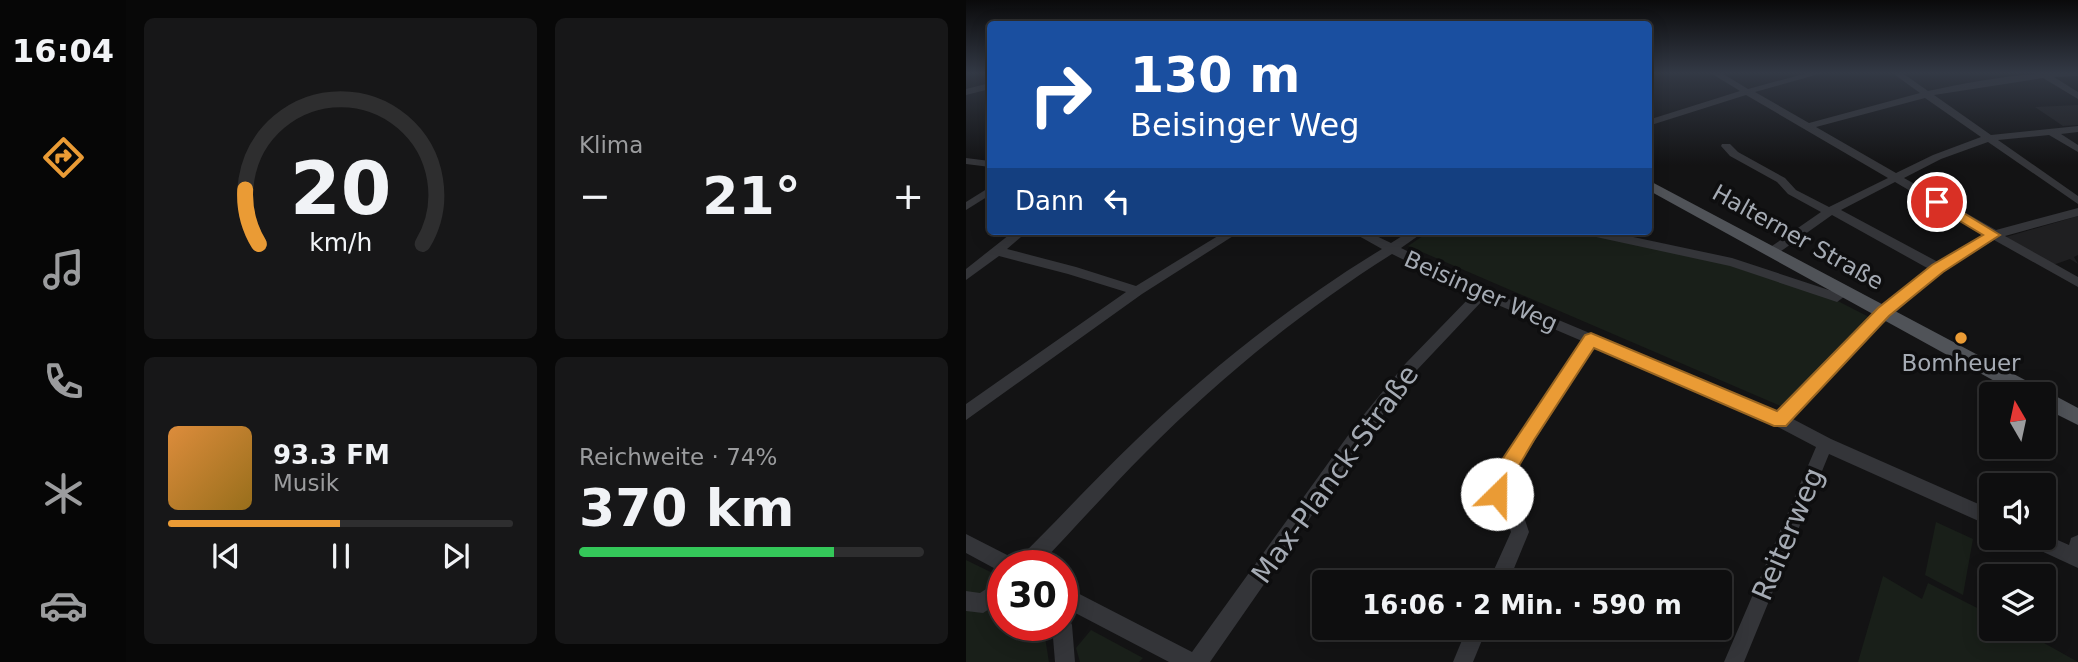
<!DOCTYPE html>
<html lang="de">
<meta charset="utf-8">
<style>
:root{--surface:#0e0e0f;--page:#171718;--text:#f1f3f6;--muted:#9b9c9e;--line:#2e2e2f;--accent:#ea9b35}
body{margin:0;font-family:"DejaVu Sans",sans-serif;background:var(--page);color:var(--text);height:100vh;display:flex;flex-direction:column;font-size:26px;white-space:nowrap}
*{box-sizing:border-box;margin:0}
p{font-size:23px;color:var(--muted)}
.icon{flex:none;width:38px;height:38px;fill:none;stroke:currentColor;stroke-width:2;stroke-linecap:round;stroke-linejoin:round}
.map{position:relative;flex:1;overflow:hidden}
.panel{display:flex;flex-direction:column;gap:18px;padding:18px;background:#080808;width:840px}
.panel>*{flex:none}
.hud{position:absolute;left:21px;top:21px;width:665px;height:214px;border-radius:7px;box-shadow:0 4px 18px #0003,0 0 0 2px var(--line);background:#1a4fa0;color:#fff;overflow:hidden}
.needle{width:46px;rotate:351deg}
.tools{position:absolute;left:1013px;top:382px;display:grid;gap:14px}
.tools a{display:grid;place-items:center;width:77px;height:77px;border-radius:7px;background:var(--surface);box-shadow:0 4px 18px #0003,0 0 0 2px var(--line);font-size:35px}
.speed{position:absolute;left:21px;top:550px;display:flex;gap:14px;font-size:35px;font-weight:700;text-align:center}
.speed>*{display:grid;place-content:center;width:91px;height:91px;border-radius:50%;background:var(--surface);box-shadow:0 4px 18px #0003,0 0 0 2px var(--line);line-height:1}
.speed .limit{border:10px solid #d22;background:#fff;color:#111}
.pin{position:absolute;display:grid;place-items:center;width:60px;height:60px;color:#fff;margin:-30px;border:4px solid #fff;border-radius:50%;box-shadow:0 2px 7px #0007}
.me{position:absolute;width:77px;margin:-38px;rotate:23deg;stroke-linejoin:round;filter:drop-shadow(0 0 5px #0008)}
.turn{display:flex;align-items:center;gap:24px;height:147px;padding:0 28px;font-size:32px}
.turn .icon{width:91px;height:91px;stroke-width:2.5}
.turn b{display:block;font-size:49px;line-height:60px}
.then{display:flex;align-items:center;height:66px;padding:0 28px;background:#0003;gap:14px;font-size:26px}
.big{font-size:52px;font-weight:700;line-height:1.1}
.panel .card{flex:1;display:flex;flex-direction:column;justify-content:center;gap:10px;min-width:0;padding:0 24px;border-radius:10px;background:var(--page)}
.panel .dial{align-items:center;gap:0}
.dial svg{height:182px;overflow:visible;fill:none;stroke:var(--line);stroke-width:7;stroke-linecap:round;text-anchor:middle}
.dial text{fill:var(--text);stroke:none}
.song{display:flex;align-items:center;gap:21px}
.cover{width:84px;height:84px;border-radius:10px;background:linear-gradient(135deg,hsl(30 70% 55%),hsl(40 70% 35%))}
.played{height:7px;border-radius:4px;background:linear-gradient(90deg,var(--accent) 50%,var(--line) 50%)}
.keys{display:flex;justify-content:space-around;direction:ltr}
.heat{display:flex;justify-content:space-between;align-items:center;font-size:38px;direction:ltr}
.charge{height:10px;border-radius:5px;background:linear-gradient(90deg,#34c759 74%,var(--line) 0)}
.panel .tiles{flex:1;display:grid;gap:18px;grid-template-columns:repeat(2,1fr)}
.trip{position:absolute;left:346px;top:570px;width:420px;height:70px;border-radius:7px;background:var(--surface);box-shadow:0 4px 18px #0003,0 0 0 2px var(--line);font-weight:700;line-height:70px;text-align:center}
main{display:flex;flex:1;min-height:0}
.menu{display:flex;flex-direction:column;width:126px;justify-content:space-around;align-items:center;background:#060606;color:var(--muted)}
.menu .icon{width:49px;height:49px}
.menu .active{color:var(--accent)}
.menu b{font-size:32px;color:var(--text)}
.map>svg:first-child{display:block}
</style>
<main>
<nav class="menu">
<b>16:04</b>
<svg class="icon active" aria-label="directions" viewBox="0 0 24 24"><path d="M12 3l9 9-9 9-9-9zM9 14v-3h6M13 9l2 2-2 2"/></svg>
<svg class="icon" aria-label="music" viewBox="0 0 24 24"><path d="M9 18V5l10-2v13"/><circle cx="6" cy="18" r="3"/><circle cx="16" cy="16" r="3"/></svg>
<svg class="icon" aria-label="phone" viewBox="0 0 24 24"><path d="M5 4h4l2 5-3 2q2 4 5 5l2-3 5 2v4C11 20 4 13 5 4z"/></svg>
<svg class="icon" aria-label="climate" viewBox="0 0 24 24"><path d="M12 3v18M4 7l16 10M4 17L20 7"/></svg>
<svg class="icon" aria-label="car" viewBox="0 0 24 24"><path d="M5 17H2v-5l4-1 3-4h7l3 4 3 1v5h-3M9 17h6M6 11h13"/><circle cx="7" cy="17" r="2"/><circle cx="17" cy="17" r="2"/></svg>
</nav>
<section class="panel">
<div class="tiles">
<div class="card dial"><svg viewBox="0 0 100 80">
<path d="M14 69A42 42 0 1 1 86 69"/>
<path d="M14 69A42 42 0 0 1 8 45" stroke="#ea9b35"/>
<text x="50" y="56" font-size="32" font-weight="700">20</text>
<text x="50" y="72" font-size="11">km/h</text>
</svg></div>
<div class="card"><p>Klima</p>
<div class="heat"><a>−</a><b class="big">21°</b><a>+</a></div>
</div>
<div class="card">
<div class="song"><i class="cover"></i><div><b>93.3 FM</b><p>Musik</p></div></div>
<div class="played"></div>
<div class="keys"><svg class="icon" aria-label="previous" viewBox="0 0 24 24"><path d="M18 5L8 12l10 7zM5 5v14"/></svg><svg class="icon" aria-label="pause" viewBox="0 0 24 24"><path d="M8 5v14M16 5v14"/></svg><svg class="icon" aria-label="next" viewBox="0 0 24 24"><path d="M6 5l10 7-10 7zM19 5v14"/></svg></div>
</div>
<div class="card"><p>Reichweite · 74%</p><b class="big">370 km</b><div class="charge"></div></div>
</div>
</section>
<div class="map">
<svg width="1112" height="662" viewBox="0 0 1112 662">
<rect width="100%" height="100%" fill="#131314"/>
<g fill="#1f1f21">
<path d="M1112 105V125L1097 126 1069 107Z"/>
<path d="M1112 216V255L1108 257 1112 264 1104 259 1087 265 1040 237Z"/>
</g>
<g fill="#191f19">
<path d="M464 231H616L760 263 864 297 903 317 819 408 442 246Z"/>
<path d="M970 522 1007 539 997 595 959 575Z"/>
<path d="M0 560 37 578V625H77L83 662H0Z"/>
<path d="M917 576 956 599 962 583 1025 615 1026 628H1051L1112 662H892Z"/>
<path d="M125 630 177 658 173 662H114L110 648Z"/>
</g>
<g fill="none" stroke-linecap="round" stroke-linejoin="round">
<g fill="#343539" fill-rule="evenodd">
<path d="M743 72H754L782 89 845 72H860L789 92 843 123 954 93 925 72H935L962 91C1012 80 1061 72 1112 72V76L1088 77 1112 92V99L1077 78 968 95 1025 135 1112 126V132L1095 134 1112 145V152L1083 135 1032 140 1112 196V204L1022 142 975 159 938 178 1030 230 1112 208V216L1039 236 1112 277V287L1028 240 976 271 891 347 825 418 865 439 1026 510V527L863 454 778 662H758L850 447 808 425 628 347 540 486V492L557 514 563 532 542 583H522L545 532C540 513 522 504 522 484L616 341 518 299 450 371 403 433 244 662H203L96 606V585L226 652 391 423 440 363 507 294 426 254C337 310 254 378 180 452 143 489 109 528 73 565H51L53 558C92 520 129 479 169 441 244 369 327 303 416 249L384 231H400L425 243 444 231H459L435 248 521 290 812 412 881 339 963 269 866 215 811 254H803L801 251 803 248 855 212 822 194 811 182 764 156 755 146 756 144H764L772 152 819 178 830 190 863 207 922 178 780 95 682 126V120L774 91ZM959 98 1015 137 967 155 930 173 850 127ZM929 182 1019 235 972 262 875 210Z"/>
<path d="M24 83V89L0 95V89Z"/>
<path d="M0 158 24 161V167L0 164Z"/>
<path d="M24 187V195L0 210V202Z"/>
<path d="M48 231H62L41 249 110 267 170 286 260 231H275L176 294 0 420V404L160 292 102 274 33 256 0 280V269Z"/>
<path d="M615 231H639L766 258 869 292 879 286 886 291 871 302 764 266 621 235Z"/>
<path d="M0 534 47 558 49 565H37V573L0 553Z"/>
<path d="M1078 534 1103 545 1105 538 1112 535V568L1058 543 1055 537H1078Z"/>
<path d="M37 578V600L17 613 0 611V591L14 593Z"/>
<path d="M96 615 103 618 106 625 109 662H89L86 625H96Z"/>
<path d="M501 628H521L507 662H487Z"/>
</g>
<path fill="#505358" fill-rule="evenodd" d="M682 180 1112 408V425L1078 408V394H1052L682 190Z"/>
</g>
<linearGradient id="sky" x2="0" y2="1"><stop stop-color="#0a0a0b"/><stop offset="0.44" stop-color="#333945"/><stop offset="1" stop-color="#333945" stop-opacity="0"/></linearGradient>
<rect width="1112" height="165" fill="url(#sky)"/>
<path fill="#ea9b35" stroke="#986522" stroke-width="2" d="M967 200H976L1034 235 977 272 923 316 820 426H808L628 348 568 440 541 486 538 501 531 503 524 501 521 494 524 478 619 335 625 333 811 411 912 308 966 265 1017 235 967 205Z"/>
<circle fill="#ea9b35" stroke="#0e0e0f" stroke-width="2.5" cx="995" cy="338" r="7"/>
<g text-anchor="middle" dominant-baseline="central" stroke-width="7" stroke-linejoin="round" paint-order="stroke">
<g font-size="23" fill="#a5abb4" stroke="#0e0e0f">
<text transform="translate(832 237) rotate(29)">Halterner Straße</text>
<text transform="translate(515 291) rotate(24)">Beisinger Weg</text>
</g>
<g font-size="23" fill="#a5abb4" stroke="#0e0e0f">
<text x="995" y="363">Bomheuer</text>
</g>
<g font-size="28" fill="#a5abb4" stroke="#0e0e0f">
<text transform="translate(369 474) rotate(-54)">Max-Planck-Straße</text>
<text transform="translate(822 534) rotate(-67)">Reiterweg</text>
</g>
</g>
</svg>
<div class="tools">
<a><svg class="needle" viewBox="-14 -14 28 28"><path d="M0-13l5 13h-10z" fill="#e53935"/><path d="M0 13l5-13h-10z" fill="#9b9c9e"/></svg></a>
<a><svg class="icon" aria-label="sound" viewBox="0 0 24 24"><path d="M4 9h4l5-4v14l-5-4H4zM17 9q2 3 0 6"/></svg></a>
<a><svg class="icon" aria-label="layers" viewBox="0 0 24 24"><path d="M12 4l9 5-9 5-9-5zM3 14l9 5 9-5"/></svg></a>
</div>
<div class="speed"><div class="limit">30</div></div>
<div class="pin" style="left:971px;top:202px;background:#d93025"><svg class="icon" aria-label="arrive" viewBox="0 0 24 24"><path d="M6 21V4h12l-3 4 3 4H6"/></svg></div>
<svg class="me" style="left:531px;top:494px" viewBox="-20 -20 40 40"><circle r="19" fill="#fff"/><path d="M0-13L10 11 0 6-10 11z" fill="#ea9b35"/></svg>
<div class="trip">16:06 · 2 Min. · 590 m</div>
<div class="hud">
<div class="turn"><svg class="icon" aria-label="right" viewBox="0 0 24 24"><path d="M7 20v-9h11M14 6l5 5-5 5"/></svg><div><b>130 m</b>Beisinger Weg</div></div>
<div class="then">Dann<svg class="icon" aria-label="left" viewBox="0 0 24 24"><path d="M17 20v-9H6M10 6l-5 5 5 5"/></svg></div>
</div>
</div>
</main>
